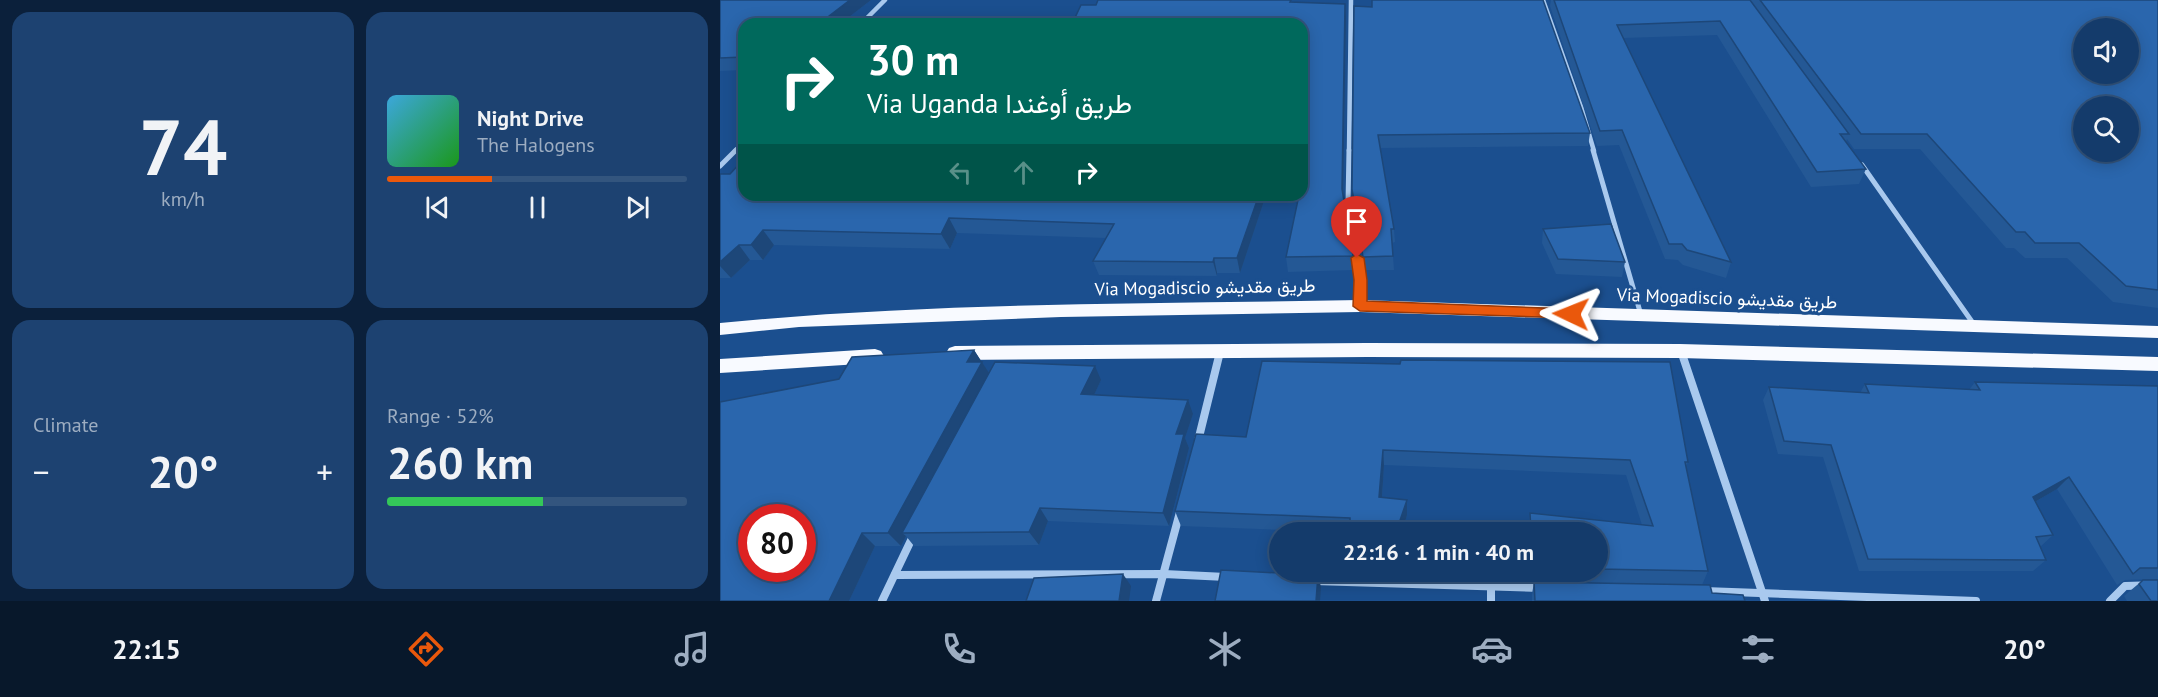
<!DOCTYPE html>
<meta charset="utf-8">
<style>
:root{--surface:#143b6b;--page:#1d4271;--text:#f1f3f6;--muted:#9dadc1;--line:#33557e;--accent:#ea580c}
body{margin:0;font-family:"PT Sans",Vazirmatn,sans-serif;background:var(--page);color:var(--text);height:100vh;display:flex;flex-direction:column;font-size:22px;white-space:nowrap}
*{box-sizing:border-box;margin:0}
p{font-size:20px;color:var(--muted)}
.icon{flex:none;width:33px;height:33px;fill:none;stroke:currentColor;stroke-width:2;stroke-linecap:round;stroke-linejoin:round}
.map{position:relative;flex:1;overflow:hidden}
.panel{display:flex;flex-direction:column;gap:12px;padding:12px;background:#0b203b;width:720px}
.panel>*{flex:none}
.banner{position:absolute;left:18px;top:18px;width:570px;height:183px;border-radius:18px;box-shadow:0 3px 15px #0003,0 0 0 2px var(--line);background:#00695c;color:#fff;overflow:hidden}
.buttons{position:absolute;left:1353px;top:18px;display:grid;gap:12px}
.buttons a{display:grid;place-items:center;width:66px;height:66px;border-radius:50%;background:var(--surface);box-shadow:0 3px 15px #0003,0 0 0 2px var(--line);font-size:30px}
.speed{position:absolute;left:18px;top:504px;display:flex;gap:12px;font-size:30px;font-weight:700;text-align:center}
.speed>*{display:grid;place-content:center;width:78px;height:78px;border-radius:50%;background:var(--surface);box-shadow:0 3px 15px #0003,0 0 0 2px var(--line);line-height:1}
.speed .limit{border:9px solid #d22;background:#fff;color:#111}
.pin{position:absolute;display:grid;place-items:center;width:51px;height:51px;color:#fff;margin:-62px -26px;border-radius:50% 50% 50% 0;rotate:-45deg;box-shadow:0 0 6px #0007}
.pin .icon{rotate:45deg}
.me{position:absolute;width:66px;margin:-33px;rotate:272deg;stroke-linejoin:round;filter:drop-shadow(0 0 4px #0008)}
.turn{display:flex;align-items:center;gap:21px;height:126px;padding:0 30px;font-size:27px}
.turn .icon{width:78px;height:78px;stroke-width:2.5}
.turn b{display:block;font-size:42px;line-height:51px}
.lanes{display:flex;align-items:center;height:57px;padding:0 30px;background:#0003;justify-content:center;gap:30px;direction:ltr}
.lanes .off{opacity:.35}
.big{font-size:45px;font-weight:700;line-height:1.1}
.panel .card{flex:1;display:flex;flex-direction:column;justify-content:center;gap:9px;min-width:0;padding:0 21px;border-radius:18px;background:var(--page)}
.panel .dial{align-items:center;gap:0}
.dial b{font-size:78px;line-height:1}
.song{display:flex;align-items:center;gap:18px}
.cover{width:72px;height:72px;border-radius:9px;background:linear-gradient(135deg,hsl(200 70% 55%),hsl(120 70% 35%))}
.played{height:6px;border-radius:3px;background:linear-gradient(90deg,var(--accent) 35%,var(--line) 35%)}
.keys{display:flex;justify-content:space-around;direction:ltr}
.heat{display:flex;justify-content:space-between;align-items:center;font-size:33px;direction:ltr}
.charge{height:9px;border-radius:4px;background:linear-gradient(90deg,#34c759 52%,var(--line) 0)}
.panel .tiles{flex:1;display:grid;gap:12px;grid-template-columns:repeat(2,1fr)}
.trip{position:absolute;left:549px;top:522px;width:339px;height:60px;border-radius:30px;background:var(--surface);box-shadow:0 3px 15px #0003,0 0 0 2px var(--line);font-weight:700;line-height:60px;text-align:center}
.dock{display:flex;height:96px;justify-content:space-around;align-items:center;background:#08182b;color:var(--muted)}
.dock .icon{width:42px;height:42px}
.dock .selected{color:var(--accent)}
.dock b{font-size:27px;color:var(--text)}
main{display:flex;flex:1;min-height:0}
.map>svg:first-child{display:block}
</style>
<main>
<section class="panel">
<div class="tiles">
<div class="card dial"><b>74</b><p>km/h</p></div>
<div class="card">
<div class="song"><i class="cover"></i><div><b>Night Drive</b><p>The Halogens</p></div></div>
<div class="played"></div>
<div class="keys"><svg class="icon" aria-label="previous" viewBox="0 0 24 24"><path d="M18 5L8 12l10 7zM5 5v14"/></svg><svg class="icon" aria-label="pause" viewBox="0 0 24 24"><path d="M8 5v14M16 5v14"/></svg><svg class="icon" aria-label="next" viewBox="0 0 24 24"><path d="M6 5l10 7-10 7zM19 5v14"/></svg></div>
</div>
<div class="card"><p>Climate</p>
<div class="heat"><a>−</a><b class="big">20°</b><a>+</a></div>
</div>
<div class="card"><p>Range · 52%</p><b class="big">260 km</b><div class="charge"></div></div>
</div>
</section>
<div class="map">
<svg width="1438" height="601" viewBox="0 0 1438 601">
<rect width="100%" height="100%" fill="#1b4f8f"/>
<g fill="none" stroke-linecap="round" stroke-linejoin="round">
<g stroke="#a9c9ee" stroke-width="4.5">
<path d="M823 0 861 107 874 151"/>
<path d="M141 24 165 0"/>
<path d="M15 151 24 142"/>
<path d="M629 151 631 0"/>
</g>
<g stroke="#a9c9ee" stroke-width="5">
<path d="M629 150 628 203 641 280 640 306"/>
<path d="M873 150 921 315"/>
<path d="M1142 165 1255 326"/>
<path d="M0 166 16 150"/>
</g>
<g stroke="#a9c9ee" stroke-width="8">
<path d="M961 351 1045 601"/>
<path d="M478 441 500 352"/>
<path d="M175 575 444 574 506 577"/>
<path d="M594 581 820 588"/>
<path d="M771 587V601"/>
<path d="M984 591 1256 601"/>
<path d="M162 601 194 534"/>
<path d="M436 601 460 512"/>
<path d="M1390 601 1405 586 1438 585"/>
</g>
<g fill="#f8faff" fill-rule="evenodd">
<path d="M640 300 1438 326V338L640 312 341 317 79 327 0 335V323C212 302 427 304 640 300Z"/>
<path d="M647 343 960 344 1438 357V371L960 358 647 357 235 360 229 358 226 353 229 348 235 346Z"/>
<path d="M155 349 161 351 164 356 161 361 155 363 0 373V359Z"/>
</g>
</g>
<g fill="#245895">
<path d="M0 0H151L120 24H24V70L0 71Z"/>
<path d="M831 0H1438V308L1393 302 1347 258H1305L1294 248H1286L1200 149H1134L1127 139 1126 142 1146 169 1139 184 1091 187 997 35 903 38 1011 262 1006 278 963 265 958 260 945 259 899 145 877 146 830 6Z"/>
<path d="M574 2 625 4 626 17 623 198 633 256 634 270 568 272 566 257 578 200 560 195H582Z"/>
<path d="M652 7 870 133 868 146 660 148 674 229 675 242 672 243 674 270H644L633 203 632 189Z"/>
<path d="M0 174 546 195 520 273H497V276L379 275 373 261 386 238 237 233 230 249 54 245 43 260H30L11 278H0Z"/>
<path d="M823 229 905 262 902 277 836 274 822 243Z"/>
<path d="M254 350 269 374 381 380 374 395 473 414 465 438 469 448 449 526 328 521 319 545 194 546 186 536 181 546H155L129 601H0Z"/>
<path d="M1255 382 1438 386V579L1405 580 1397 585 1337 489 1315 502 1333 535 1320 547 1326 560 1313 571H1139L1103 457 1058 454 1043 400 1049 387 1140 393 1145 384 1249 390Z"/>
<path d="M476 434 968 462 966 466 988 571 982 585 992 593 1025 601H812V594L814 582H811L810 572H878V532H808L810 513 922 525 906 475 664 465 662 498 687 500V515L682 532H619L461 526 455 511Z"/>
<path d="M1423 580 1438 601H1407L1404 596Z"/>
</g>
<g fill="#1d4779">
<path d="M130 0H151L120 24H101L109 16Z"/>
<path d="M625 4 626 17 623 203 622 189Z"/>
<path d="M539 195H546L520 273 517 258Z"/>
<path d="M229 218 237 233 230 249 221 234Z"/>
<path d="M43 230 54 245 43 260 31 245Z"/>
<path d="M19 245 30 260 11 278 0 266V262Z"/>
<path d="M494 258 497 273V276L493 262Z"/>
<path d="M254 350 271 376 182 533 186 536 181 546 168 533 247 362Z"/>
<path d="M375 366 381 380 368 408 361 394Z"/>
<path d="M468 400 473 414 465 438 469 448 449 526 443 513 456 434Z"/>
<path d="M663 450 664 465 661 512 659 497Z"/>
<path d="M1349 477 1337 489 1301 510 1313 497Z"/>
<path d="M687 500V515L682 532H676Z"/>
<path d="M320 508 328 521 319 545 309 532Z"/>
<path d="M142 533 155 546 129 601H109Z"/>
<path d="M403 574 411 586 409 601H399Z"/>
<path d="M598 575 601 587 600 601H596Z"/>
</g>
<g fill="#2a66ad" stroke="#1d4779" stroke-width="1.5" fill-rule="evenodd">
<path d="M0 0H130L109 16 101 24H24V57L0 58Z"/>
<path d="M378 0H571L570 2 625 4 622 189 633 256 566 257 579 195H582V24H352L361 5H376Z"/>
<path d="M652 0H823L870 133 658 135 674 229H671L673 256 643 257 632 189 634 6 652 7Z"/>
<path d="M834 0H1030L1129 134H1120L1146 169 1097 172 1000 21 897 25 1011 262 967 250 962 244H949L902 130 880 131Z"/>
<path d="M1040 0H1438V290L1406 286 1359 243H1315L1305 232H1296L1207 134H1141ZM1364 28H1408V74H1364ZM1364 106H1408V152H1364Z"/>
<path d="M24 159V195H539L517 258H494L493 262 373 261 394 224 229 218 221 234 43 230 31 245H19L0 262V174H10Z"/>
<path d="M891 224 905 262 838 259 823 229Z"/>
<path d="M254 350 247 362H262L168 533H142L109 601H0V402L119 379 132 357ZM32 518H82V568H32Z"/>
<path d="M681 360 950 362 968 462H965L988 571 878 569V532H811L810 513 933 526 910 460 663 450 659 497 687 500 676 532H630V518L455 511 476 434 526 437 542 361 680 364Z"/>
<path d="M275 362 375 366 361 394 468 400 456 434H464L443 513 320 508 309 532 182 533Z"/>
<path d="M1255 382 1438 386V568H1420L1413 574 1349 477 1313 497 1333 535 1316 537 1326 560 1148 559 1111 445 1064 441 1049 387 1149 393 1145 384 1260 390Z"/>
<path d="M501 570 598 575 596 601H495Z"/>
<path d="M403 574 399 601H306L314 578Z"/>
<path d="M1423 580H1438V601H1431L1419 584Z"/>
<path d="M814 582 990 585 992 593 1023 595 1025 601H815Z"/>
</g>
<path fill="#ea580c" stroke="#983908" stroke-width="1.5" d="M637 254 644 258 647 280V301L851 309 858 314 851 318 640 311 633 306 634 280 631 258Z"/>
<g text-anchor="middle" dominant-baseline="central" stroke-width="6" stroke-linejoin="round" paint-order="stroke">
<g font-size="18" fill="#fff" stroke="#1b4f8f">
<text transform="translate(485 287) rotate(-1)">Via Mogadiscio طريق مقديشو</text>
<text transform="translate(1007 298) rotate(2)">Via Mogadiscio طريق مقديشو</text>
</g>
</g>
</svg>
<div class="buttons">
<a><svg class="icon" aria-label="sound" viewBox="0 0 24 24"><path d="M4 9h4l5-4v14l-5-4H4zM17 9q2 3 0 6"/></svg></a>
<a><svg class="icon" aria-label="search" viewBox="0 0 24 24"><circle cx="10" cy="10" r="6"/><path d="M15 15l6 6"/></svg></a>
</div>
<div class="speed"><div class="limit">80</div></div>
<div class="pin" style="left:637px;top:258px;background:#d93025"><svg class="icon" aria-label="arrive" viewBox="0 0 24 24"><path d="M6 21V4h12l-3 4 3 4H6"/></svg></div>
<svg class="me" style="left:851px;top:314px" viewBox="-20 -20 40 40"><path d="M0-17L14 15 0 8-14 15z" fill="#ea580c" stroke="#fff" stroke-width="4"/></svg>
<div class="trip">22:16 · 1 min · 40 m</div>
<div class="banner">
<div class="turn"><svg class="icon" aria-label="right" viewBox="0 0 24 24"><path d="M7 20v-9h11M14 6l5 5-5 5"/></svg><div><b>30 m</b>Via Uganda طريق أوغندا</div></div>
<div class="lanes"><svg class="icon off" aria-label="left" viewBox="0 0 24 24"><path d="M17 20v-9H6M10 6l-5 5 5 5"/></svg><svg class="icon off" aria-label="ahead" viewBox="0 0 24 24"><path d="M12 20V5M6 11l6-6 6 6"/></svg><svg class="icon" aria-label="right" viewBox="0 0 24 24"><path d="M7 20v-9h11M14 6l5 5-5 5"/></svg></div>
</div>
</div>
</main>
<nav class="dock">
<b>22:15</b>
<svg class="icon selected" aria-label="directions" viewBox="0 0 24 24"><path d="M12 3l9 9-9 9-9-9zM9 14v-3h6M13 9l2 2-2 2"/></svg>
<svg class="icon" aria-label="music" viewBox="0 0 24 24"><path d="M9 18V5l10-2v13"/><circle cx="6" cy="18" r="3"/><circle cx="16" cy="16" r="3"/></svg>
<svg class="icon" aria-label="phone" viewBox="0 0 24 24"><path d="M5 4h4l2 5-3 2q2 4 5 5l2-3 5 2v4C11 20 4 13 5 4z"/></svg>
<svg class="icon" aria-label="climate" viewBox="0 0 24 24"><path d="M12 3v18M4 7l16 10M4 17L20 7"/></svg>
<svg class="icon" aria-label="car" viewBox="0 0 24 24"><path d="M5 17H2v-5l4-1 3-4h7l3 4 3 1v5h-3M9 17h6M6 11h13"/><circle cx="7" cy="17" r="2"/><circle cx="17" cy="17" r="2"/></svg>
<svg class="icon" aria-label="filters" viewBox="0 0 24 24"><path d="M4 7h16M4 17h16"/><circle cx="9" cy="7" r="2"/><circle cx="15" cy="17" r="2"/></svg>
<b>20°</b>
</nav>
